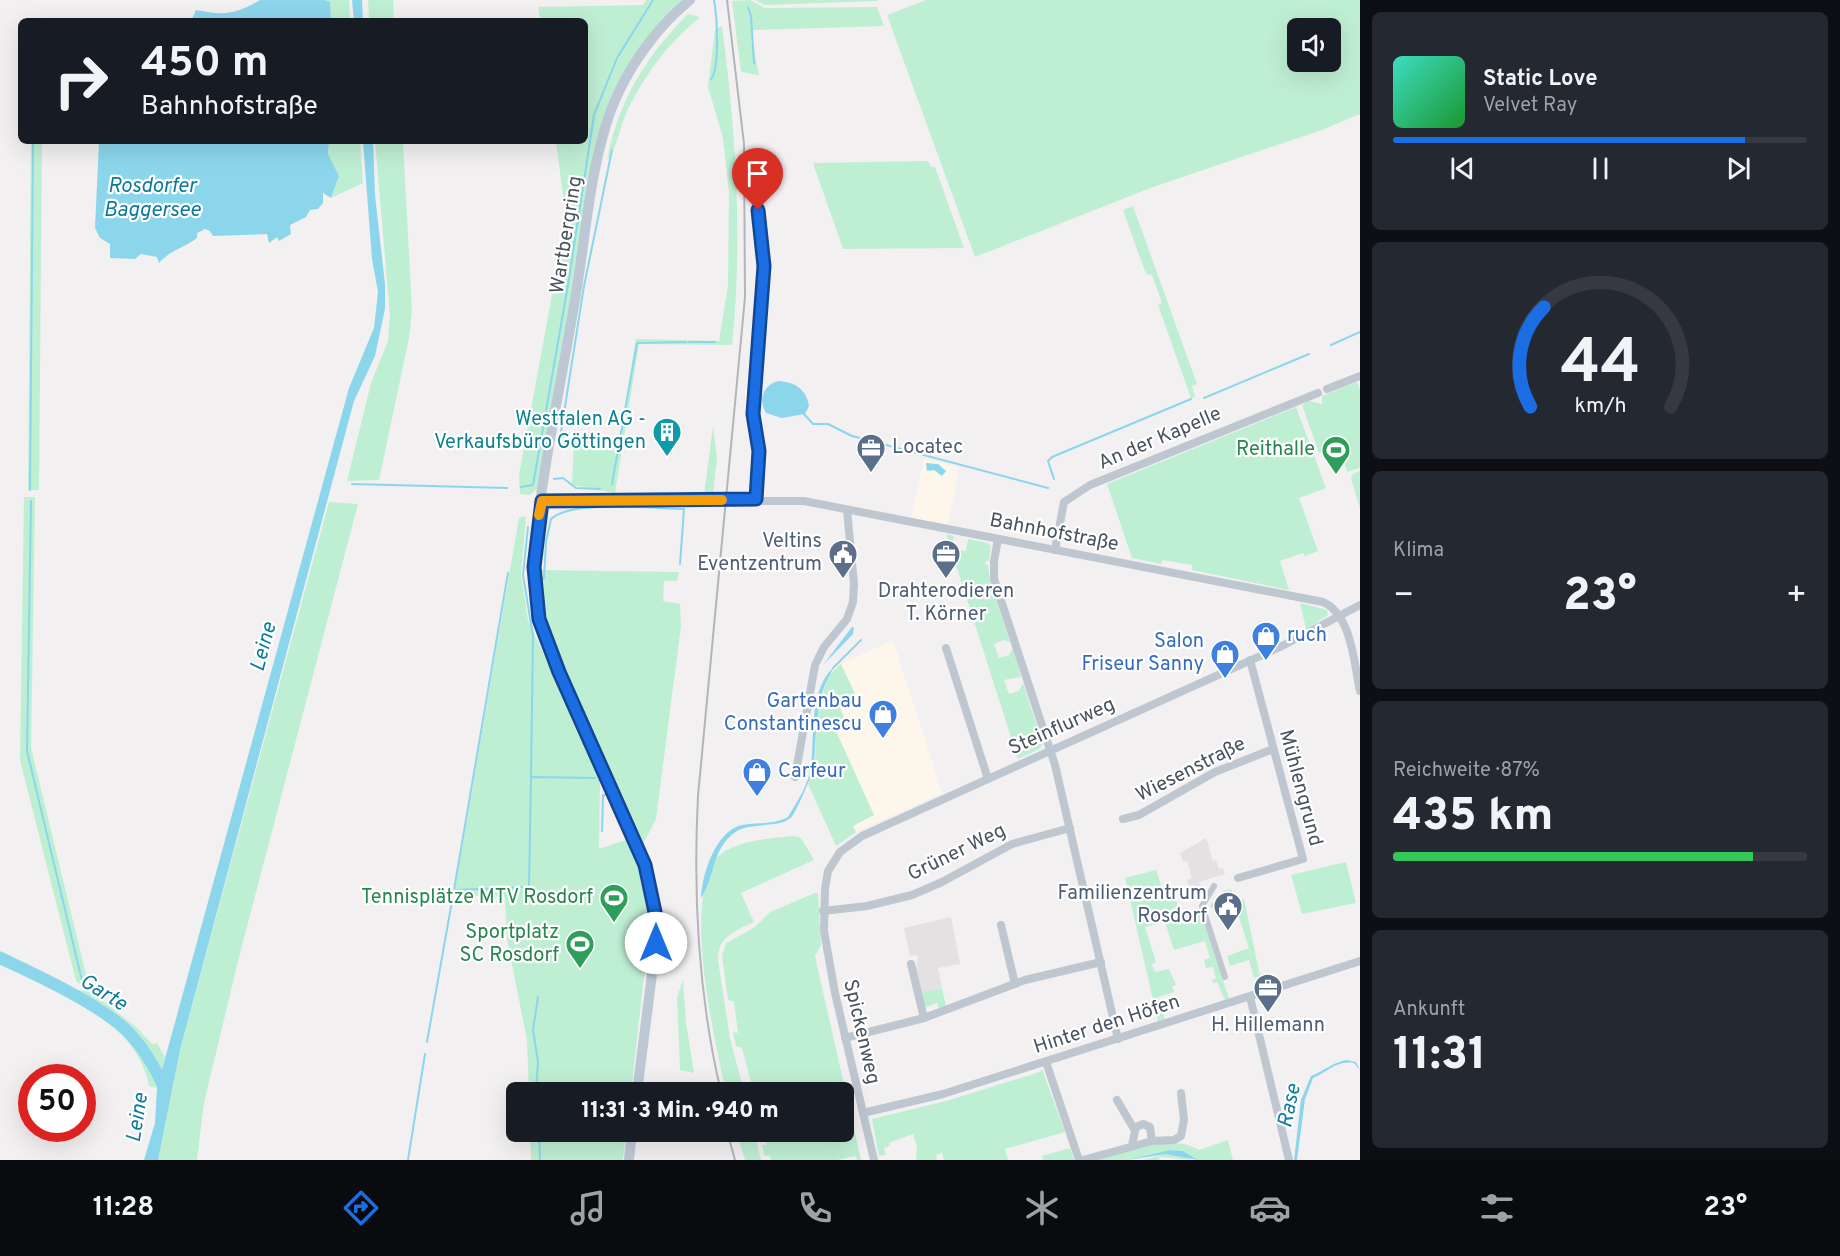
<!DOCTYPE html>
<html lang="de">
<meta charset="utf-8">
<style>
:root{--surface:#171b24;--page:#242831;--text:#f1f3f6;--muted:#9ea1a6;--line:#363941;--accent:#1a6de3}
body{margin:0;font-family:Overpass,sans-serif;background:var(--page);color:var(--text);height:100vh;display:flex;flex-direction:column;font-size:22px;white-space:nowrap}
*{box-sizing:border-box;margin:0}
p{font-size:20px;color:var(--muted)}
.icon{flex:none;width:33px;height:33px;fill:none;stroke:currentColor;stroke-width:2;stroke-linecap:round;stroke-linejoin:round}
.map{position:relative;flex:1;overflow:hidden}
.details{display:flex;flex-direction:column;gap:12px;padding:12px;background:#0d0f14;width:480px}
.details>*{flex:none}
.guide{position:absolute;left:18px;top:18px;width:570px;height:126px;border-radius:9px;box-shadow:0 6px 24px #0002;background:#171b24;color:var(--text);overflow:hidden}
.fabs{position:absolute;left:1287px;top:18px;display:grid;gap:12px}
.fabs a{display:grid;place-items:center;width:54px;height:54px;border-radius:9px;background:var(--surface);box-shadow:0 6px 24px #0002;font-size:30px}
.speed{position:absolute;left:18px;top:1064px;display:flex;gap:12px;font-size:30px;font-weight:700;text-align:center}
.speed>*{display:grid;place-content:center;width:78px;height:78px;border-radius:50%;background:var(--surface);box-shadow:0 6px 24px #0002;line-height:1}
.speed .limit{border:9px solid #d22;background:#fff;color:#111}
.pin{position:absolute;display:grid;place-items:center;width:51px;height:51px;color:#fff;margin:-62px -26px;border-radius:50% 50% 50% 0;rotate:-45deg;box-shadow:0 0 6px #0007}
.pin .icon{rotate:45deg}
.me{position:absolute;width:66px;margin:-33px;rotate:0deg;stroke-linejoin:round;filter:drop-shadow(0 0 4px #0008)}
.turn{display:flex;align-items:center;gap:21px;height:126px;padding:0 24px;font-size:27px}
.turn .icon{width:78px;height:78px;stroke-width:2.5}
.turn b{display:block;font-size:42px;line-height:51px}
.big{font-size:45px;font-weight:800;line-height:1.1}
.details .card{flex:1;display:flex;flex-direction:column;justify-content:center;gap:9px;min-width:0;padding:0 21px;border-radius:9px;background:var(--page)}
.details .dial{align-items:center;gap:0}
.dial svg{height:156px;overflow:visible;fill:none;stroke:var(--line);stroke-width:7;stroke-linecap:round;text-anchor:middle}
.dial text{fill:var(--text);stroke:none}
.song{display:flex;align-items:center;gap:18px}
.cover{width:72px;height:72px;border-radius:9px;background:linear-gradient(135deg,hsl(170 70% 55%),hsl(130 70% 35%))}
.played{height:6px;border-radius:3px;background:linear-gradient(90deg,var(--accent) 85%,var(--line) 85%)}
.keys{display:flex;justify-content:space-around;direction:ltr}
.heat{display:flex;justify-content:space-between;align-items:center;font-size:33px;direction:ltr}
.charge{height:9px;border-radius:4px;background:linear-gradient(90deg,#34c759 87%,var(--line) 0)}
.trip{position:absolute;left:506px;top:1082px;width:348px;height:60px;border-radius:9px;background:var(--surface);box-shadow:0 6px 24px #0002;font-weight:800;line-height:60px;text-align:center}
.menu{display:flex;height:96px;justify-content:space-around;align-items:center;background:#090b0e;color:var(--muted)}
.menu .icon{width:42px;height:42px}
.menu .selected{color:var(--accent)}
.menu b{font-size:27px;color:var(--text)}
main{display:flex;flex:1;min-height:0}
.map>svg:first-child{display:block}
</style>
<main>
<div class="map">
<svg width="1360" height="1160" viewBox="0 0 1360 1160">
<rect width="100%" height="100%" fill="#f2f0f0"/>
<g fill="#fcf7ea">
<path d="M924 459 959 467 948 526 911 519Z"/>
<path d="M893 640 942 793 856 832 853 826 874 815 834 726 846 721 839 706 857 698 841 664Z"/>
</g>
<g fill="#e3e1e2">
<path d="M1206 838 1213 861 1216 860 1219 869 1223 868 1225 874 1199 882 1200 886 1190 889 1187 880 1192 878 1187 861 1183 862 1180 853Z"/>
<path d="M951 917 960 964 938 968 942 988 921 993 916 972 918 955 910 956 904 928Z"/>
</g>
<g fill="#bfefd3" fill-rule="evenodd">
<path d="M324 0H349L350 21H331L330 7Z"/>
<path d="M368 0H393L394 21H369Z"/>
<path d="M646 0H682L651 36 612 101 539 486 530 495 520 494 519 475 563 235 565 211 556 141H585V21H540L538 7 643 5Z"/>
<path d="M750 0 765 8 877 7 884 26 753 30V45L759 75 741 72 732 1Z"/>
<path d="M755 0H877V1L765 5Z"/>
<path d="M926 0H1360V114L1319 131 1153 187 975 257 887 15ZM1298 28H1330V62H1298Z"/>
<path d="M688 14 700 17C669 42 645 74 628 109 620 125 617 150 607 160 618 101 647 55 688 14Z"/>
<path d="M722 26C736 132 743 239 732 345L639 344 615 493 572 485 574 441H619L636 339 719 341 728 285 729 193 723 138 708 87 715 30Z"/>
<path d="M31 141H42L39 490H28Z"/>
<path d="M329 141H360L363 183 331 198 339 176 328 154Z"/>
<path d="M375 141H403L412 310 409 338 379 480 347 481 371 383 388 341 390 316Z"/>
<path d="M928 161 931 167H935L964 248 843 249 813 163Z"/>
<path d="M1133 206 1197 384 1192 386 1195 397 1191 398 1158 305 1162 303 1152 275 1146 274 1123 210Z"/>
<path d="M1357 382 1360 390V468L1347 472 1340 449 1319 453 1302 405 1309 401 1322 404V396Z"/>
<path d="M1296 407 1326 488 1299 498 1318 551 1305 556 1303 553 1280 561 1289 590 1192 570V565L1162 560 1161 564 1132 558 1107 484Z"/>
<path d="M713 426 717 458 713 495H704Z"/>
<path d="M1360 471V509L1351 478 1353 474Z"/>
<path d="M24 497H35L31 748 90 991 137 1028 152 1044 157 1043 165 1057 157 1088 149 1086C137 1019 54 991 0 965V950L77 990 89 991 76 981 20 760Z"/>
<path d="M329 502 358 504 239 957 204 1103 197 1160H158L180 1050Z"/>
<path d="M526 516 521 575 528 620 600 779 599 849 629 839 643 875 650 923 631 1092H529L527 1040 507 939 505 897 454 895 519 518Z"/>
<path d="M946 534 954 536 952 549 966 551 968 539 988 543 991 547 989 561H986L985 564 988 565 990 580 1010 642 1004 640 994 644 999 658 1009 655 1013 648 1021 677 1004 680 1009 694 1019 691 1023 683 1043 744 1039 749 1018 759Z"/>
<path d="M540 570 679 572 677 581H664L663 601 680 604 681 626 656 819 644 842 641 841 555 647 544 610Z"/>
<path d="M1300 603 1327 610 1328 615 1306 629Z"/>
<path d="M841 664 857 698 839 706 846 721 834 727 874 815 853 826 856 832 836 846 808 784 815 763 817 715 828 676Z"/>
<path d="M794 836 801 838 814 860 741 893 754 922C735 931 718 936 718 960L730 1038 744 1092H726C714 1038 685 913 713 863 725 841 772 838 794 836Z"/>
<path d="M1346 862 1356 903 1302 914 1291 875Z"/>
<path d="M1156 870 1162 888 1165 887 1167 892 1173 890 1178 907 1172 909 1175 917 1201 910 1229 999 1225 1000 1217 982 1213 983 1212 980 1216 978 1213 967 1206 968 1204 960 1210 958 1205 941 1174 950 1165 922 1145 927 1156 962 1152 964 1155 972 1169 969 1176 985 1172 986 1174 992 1158 997 1165 1019 1158 1021 1125 878Z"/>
<path d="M1231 889 1235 901 1244 899 1260 976 1254 978 1249 960 1230 966 1227 956 1249 948 1236 908 1229 910 1227 904 1211 908 1210 905 1224 894 1223 891Z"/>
<path d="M815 893H818L821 945 815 956 861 1160H857L855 1156 837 1160H771L770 1156 764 1155 762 1145H767L763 1131H843V1092H748L746 1086H752L742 1048 736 1046 733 1032 738 1033 734 1002 728 1000 722 956 726 943 755 927 770 912Z"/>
<path d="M683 980 686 1023 694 1073 680 1070 677 997Z"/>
<path d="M942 988 946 1006 939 1008 937 1003 924 1008 921 993Z"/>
<path d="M1042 1069 1065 1132 1005 1149 1008 1160H944L942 1153 936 1155 937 1160H916L917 1146 913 1134 889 1143 890 1146 884 1148 886 1155 879 1156 872 1119 946 1101 1040 1072Z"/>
<path d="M530 1131H626L623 1160H531Z"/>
<path d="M736 1131H754L761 1160H745Z"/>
<path d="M1228 1140 1233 1160H1198L1183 1151 1170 1150 1128 1160H1093C1127 1151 1167 1132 1199 1150Z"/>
<path d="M1070 1148 1074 1160H1043L1042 1156Z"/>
<path d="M1166 1154 1182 1155 1192 1160 1160 1157 1159 1160H1142Z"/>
</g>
<g fill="#8cd6ec">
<path d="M260 0H324L330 2 331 21H191L196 10C224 16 236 14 260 0Z"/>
<path d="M352 0H362L363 21H354Z"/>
<path d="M99 141H329L328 154 339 176 331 198 323 193V203L318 209 310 210 306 217 290 225 291 234 279 241 277 237 269 243 267 234 213 236 210 231 205 229 197 233V238C184 248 170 250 159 263L157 257 141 254 135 259 110 258V244L100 238 95 228Z"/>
<path d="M363 141H373L375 195 385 284V309L375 356 354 401 180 1050 158 1160H144L155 1123 157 1088 349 388 374 328 378 292 372 259Z"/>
<path d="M778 381C795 382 806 389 809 406L805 414 782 418 766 413C758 400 763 385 778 381Z"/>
<path d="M926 463 938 464 946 471 942 476 934 470 927 471Z"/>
<path d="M852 627H854L853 634 823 665Z"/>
<path d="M835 666C814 697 817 730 814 764 813 774 798 807 793 815 785 829 750 822 737 831 711 848 716 875 701 898 702 875 715 831 742 825 757 822 775 825 788 817 796 803 809 784 811 767 815 737 808 689 835 666Z"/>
<path d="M1347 1060 1356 1062 1360 1070 1354 1063C1336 1060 1328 1072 1313 1078L1305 1099 1297 1160H1294L1301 1100 1311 1076C1324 1071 1333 1062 1347 1060Z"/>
<path d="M1170 1150 1183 1151 1198 1160 1166 1154 1128 1160Z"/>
</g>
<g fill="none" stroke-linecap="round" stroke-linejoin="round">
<g stroke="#8cd6ec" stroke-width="2">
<path d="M748 7 751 16 754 63"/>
<path d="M711 79C720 69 717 15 714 0"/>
<path d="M689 342H715"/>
<path d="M1331 345 1360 332"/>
<path d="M1204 398 1309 354"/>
<path d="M803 413 813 424H828L852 436 1048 488"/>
<path d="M562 448 561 432 584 286 612 150"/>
<path d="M554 479 563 478 576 488 600 489"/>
<path d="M1054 479 1048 461 1052 457 1191 399"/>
<path d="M352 484 507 488"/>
<path d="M612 484 637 343 686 342"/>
<path d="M521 487 533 485 568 285 594 115 617 58 653 0"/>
<path d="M30 490 33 141"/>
<path d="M31 501 27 751 84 989"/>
<path d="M528 527 523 575 533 636 531 777"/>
<path d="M508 573 454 890 529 887 531 777 595 778"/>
<path d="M542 579 544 578 546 542 551 519C572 499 655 509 684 509L680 564"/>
<path d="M833 668 861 640"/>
<path d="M602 831 603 795H607"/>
<path d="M427 1042 452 901"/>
<path d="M536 1092 538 1062 533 1030 538 997"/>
<path d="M539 1131 540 1160"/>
<path d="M408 1160 425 1054"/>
</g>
<path stroke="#8cd6ec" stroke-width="12" d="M0 958C35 974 106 1007 131 1035 144 1049 155 1068 163 1085"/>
<path stroke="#bec7cf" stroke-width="6" d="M1214 886 1202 906 1225 977"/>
<g stroke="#bec7cf" stroke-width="8">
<path d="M1327 389 1360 376"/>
<path d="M756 499 759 451 753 414 764 266 758 210"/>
<path d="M542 501H804L1323 602C1352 615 1354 664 1360 691"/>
<path d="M998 539 994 561V579L1055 765 1118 1039"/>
<path d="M1055 550 1064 502 1090 485 1318 393"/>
<path d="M946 648 988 779"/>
<path d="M795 777 815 665 824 647 847 619 853 602 854 584 847 510"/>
<path d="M1123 819 1139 815 1215 772 1273 749"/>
<path d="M1238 878 1303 859 1250 660"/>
<path d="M823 911 867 906 912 895 942 882 1012 844 1070 828"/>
<path d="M1001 925 1015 984"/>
<path d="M911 964 924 1018"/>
<path d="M1250 997 1289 1160"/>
<path d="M845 1038 924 1018 1025 980 1101 962"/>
<path d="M1046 1062 1079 1160"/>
<path d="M1117 1100 1134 1129"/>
<path d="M863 1113 943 1094 1360 961"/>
<path d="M1152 1141 1174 1140 1181 1136 1184 1120 1181 1093"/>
<path d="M874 1160 835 993 824 931 825 889 828 871 840 852 862 836 1282 646 1360 605"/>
<path d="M1083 1160 1152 1141 1150 1127 1143 1124 1136 1127 1132 1145"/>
</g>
<g stroke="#bec8d4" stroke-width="10">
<path d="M637 1092 656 943 652 886 635 839 544 634 535 596 534 550C543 465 562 379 576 294 586 233 590 168 611 110 627 68 656 28 690 0"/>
<path d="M629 1160 632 1131"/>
</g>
<g stroke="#b2b5ba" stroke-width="2">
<path d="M721 1092C698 995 693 895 698 796L745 297 744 144 727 0"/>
<path d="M727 1131 735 1160"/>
</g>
</g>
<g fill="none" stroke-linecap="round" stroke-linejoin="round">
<g stroke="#114794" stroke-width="15">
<path id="route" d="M656 943 655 912 645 865 559 672 539 619 534 567 542 501 756 499 759 451 753 414 764 266 758 210"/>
</g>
<use href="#route" stroke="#1a6de3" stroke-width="10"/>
<path stroke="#f59e0b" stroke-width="10" d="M539 515 542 501 722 500"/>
</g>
<defs>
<g id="building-pin" transform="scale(1.5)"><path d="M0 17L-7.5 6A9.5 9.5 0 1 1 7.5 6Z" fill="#0f9aa8" stroke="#fff"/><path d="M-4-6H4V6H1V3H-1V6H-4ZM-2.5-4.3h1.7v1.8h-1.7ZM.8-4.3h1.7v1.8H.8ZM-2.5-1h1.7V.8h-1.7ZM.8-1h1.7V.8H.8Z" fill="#fff"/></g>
<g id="office-pin" transform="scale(1.5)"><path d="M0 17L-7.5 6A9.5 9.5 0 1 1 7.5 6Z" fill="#5c6f8a" stroke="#fff"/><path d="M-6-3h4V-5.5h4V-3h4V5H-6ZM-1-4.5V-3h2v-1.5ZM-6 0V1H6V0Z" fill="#fff"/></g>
<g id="stadium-pin" transform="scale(1.5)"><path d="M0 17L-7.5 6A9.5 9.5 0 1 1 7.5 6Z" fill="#2e9e5b" stroke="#fff"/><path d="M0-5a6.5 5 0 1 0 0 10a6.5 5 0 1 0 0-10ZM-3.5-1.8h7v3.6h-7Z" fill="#fff"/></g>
<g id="civic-pin" transform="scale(1.5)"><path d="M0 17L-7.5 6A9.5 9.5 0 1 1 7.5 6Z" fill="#5c6f8a" stroke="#fff"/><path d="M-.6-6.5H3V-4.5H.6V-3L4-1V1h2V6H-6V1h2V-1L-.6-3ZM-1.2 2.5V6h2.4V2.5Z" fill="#fff"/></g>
<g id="shop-pin" transform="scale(1.5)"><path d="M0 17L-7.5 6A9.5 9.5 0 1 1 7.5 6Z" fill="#3f7fe0" stroke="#fff"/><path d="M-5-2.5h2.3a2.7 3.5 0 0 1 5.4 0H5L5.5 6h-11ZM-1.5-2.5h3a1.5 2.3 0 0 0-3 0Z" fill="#fff"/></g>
</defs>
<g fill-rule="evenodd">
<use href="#building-pin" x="667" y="432"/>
<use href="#office-pin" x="871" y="448"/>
<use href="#stadium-pin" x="1336" y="450"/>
<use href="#civic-pin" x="843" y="554"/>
<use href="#office-pin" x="946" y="554"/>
<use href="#shop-pin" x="1266" y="636"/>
<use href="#shop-pin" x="1225" y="654"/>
<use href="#shop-pin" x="883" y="714"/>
<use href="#shop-pin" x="757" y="772"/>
<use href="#stadium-pin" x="614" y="898"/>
<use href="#civic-pin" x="1228" y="906"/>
<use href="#stadium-pin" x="580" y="944"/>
<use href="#office-pin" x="1268" y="988"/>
</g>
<g text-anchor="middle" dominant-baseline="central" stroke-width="4.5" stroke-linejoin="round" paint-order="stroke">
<g font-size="20" fill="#48535e" stroke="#fff">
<text transform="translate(567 235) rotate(-81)">Wartbergring</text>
<text transform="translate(1160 439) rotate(-23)">An der Kapelle</text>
<text transform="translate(1054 533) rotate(11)">Bahnhofstraße</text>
<text transform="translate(1062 727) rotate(-24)">Steinflurweg</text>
<text transform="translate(1191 770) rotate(-27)">Wiesenstraße</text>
<text transform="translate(1300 788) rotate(75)">Mühlengrund</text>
<text transform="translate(957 853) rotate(-26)">Grüner Weg</text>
<text transform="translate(1107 1025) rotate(-18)">Hinter den Höfen</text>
<text transform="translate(861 1032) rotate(77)">Spickenweg</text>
</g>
<g font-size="20" fill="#0d838f" stroke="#fff" text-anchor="end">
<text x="646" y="420">Westfalen AG -<tspan x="646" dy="23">Verkaufsbüro Göttingen</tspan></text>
</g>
<g font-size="20" fill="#4e5e75" stroke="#fff" text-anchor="end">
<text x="892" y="448" text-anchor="start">Locatec</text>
<text x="822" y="542">Veltins<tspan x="822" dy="23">Eventzentrum</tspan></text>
<text x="946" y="592" text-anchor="middle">Drahterodieren<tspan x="946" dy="23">T. Körner</tspan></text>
<text x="1207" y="894">Familienzentrum<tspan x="1207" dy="23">Rosdorf</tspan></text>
<text x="1268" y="1026" text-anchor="middle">H. Hillemann</text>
</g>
<g font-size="20" fill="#27864d" stroke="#fff" text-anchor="end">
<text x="1315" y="450">Reithalle</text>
<text x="593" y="898">Tennisplätze MTV Rosdorf</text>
<text x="559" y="933">Sportplatz<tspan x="559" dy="23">SC Rosdorf</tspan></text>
</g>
<g font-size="20" fill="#366cbe" stroke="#fff" text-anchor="start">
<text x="1287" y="636">ruch</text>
<text x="1204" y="642" text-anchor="end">Salon<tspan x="1204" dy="23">Friseur Sanny</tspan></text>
<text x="862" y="702" text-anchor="end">Gartenbau<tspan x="862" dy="23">Constantinescu</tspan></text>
<text x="778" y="772">Carfeur</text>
</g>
<g font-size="21" font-style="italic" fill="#0d7b9c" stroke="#fff">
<text x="152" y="186">Rosdorfer<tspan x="152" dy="24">Baggersee</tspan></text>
<text transform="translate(264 647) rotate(-75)">Leine</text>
<text transform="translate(103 993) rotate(32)">Garte</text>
<text transform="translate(1290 1106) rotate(-78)">Rase</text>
<text transform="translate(138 1118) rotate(-81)">Leine</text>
</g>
</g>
</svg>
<div class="fabs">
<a><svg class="icon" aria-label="sound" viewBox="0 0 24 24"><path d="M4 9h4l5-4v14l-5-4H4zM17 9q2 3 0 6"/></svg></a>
</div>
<div class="speed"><div class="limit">50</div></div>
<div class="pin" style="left:758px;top:210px;background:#d93025"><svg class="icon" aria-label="arrive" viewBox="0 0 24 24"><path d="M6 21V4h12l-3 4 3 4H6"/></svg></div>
<svg class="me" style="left:656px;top:943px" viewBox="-20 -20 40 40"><circle r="19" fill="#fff"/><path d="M0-13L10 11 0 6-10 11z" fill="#1a6de3"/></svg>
<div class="trip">11:31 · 3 Min. · 940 m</div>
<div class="guide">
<div class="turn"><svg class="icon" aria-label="right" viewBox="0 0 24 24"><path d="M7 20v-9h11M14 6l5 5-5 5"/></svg><div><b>450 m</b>Bahnhofstraße</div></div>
</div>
</div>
<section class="details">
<div class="card">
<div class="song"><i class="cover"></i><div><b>Static Love</b><p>Velvet Ray</p></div></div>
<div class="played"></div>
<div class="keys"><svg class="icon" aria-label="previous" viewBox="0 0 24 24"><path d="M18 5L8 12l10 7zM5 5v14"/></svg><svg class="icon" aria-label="pause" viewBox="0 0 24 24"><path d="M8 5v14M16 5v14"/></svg><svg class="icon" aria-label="next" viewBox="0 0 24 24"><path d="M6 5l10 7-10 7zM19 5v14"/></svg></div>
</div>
<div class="card dial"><svg viewBox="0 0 100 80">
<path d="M14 69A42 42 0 1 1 86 69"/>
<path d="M14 69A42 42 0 0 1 21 18" stroke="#1a6de3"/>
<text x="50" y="56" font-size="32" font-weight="700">44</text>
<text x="50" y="72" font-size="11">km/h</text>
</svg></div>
<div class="card"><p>Klima</p>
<div class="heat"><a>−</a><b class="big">23°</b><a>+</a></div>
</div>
<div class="card"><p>Reichweite · 87%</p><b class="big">435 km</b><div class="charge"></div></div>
<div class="card"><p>Ankunft</p><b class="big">11:31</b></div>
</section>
</main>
<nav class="menu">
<b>11:28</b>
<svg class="icon selected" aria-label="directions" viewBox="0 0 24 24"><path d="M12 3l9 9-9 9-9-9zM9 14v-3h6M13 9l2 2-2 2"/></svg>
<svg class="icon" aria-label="music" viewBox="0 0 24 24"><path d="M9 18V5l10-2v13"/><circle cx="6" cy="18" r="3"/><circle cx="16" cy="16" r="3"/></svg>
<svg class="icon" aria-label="phone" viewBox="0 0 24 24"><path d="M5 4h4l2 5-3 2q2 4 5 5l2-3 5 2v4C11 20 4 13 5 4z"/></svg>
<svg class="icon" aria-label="climate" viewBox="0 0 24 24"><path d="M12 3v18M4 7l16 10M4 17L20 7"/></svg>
<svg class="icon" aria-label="car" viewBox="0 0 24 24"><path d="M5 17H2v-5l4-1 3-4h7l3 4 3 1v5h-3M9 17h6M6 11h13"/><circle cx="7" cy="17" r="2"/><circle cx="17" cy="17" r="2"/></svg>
<svg class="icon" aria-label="filters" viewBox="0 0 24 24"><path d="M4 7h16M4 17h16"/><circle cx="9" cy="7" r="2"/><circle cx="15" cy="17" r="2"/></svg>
<b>23°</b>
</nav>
